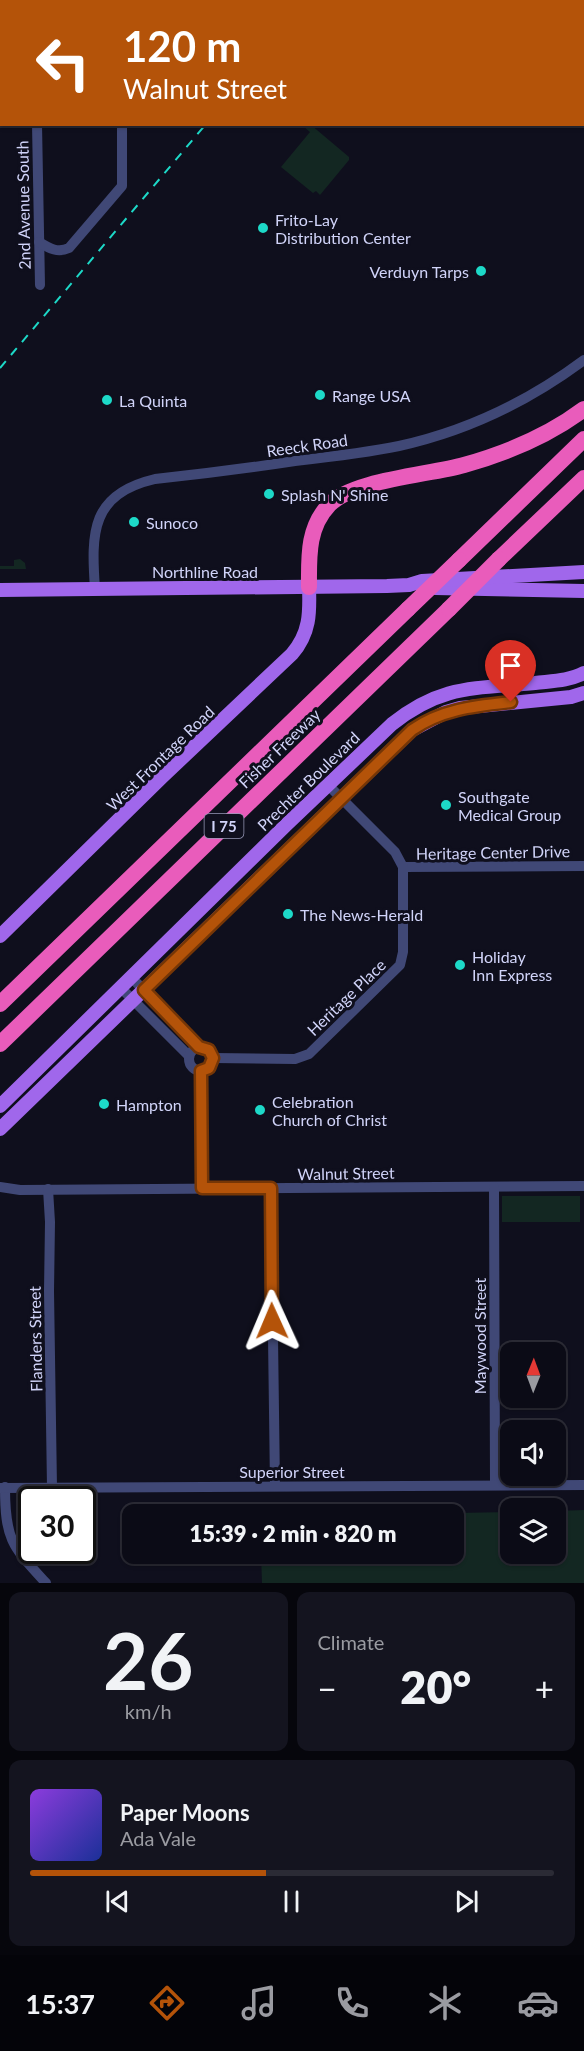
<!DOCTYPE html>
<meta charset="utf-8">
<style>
:root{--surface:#0b0b16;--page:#14141f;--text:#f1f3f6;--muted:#9a9ba1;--line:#2b2b35;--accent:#b45309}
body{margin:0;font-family:Lato,sans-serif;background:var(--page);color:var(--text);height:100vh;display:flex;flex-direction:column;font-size:22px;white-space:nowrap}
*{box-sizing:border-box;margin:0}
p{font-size:20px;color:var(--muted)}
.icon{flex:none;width:33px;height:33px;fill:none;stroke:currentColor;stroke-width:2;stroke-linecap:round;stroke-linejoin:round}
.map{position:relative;height:1583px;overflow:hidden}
.drawer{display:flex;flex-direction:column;gap:9px;padding:9px;background:#06060c;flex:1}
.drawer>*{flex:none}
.guide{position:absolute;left:0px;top:0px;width:585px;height:126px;box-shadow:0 2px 4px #0004,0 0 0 2px var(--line);background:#b45309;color:#fff;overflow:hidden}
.needle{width:39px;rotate:1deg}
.fabs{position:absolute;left:500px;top:1342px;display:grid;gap:12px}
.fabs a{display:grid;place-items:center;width:66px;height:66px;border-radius:12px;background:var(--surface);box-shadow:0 2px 4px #0004,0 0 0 2px var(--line);font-size:30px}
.speed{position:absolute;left:18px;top:1486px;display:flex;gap:12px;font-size:30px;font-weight:700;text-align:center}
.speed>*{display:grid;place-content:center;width:78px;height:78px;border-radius:50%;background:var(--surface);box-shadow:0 2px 4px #0004,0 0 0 2px var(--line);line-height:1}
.speed .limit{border:3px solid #111;border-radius:9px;background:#fff;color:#111}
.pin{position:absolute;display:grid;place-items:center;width:51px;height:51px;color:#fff;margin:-62px -26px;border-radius:50% 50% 50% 0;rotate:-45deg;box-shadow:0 0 6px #0007}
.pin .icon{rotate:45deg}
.me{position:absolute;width:66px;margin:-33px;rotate:359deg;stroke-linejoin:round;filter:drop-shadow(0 0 4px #0008)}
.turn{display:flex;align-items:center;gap:21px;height:126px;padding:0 24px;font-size:27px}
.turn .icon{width:78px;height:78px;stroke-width:2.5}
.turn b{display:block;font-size:42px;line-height:51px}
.big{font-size:45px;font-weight:800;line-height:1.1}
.drawer .widget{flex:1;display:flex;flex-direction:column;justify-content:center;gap:9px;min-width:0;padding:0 21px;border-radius:12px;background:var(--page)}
.drawer .dial{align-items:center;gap:0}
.dial b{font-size:78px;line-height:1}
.song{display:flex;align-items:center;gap:18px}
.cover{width:72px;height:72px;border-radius:9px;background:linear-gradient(135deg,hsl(270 70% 55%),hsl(230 70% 35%))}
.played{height:6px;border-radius:3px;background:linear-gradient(90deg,var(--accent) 45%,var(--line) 45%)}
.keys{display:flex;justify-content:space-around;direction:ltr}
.heat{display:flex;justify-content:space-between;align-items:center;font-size:33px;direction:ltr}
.drawer .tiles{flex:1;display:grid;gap:9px;grid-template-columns:1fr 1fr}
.widget:last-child{grid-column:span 2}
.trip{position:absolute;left:122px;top:1504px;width:342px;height:60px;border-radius:12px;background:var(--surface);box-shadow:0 2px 4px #0004,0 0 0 2px var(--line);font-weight:800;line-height:60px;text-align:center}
.tab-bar{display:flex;height:96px;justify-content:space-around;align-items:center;background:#040409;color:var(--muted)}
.tab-bar .icon{width:42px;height:42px}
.tab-bar .active{color:var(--accent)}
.tab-bar b{font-size:27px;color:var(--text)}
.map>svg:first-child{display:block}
</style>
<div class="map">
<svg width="584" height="1583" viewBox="0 0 584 1583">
<rect width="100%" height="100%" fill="#0f0f1d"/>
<g fill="#132722">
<path d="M302 125H311L349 157V160L320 195 316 191 313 193 281 167 310 132Z"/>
<path d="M20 559 25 563 26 569H0V566H14V560Z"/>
<rect x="502" y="1196" width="78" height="26"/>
<path d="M584 1510V1583H262L261 1554H453V1515H347L510 1512V1554H555V1511Z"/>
</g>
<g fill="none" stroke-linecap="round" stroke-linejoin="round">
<g stroke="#404876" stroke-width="10">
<path d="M0 38H2"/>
<path d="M0 55H2"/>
<path d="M37 124 40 285"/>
<path d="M39 242C50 249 58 253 69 248L122 186V124"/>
<path d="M95 589C91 532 91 494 155 479 202 474 249 468 295 461 330 457 365 453 399 446 467 431 529 401 584 360"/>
<path d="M403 867 584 866"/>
<path d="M131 977 199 1047"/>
<path d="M120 987 189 1056"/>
<circle cx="201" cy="1059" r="12"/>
<path d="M213 1058 295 1059 309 1054 400 965 403 952V867L395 852 328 785"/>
<path d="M201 1072 202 1188"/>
<path d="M0 1187 20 1190 584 1186"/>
<path d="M494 1187 495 1485"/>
<path d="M271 1188 275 1486"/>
<path d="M48 1189 50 1222 49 1291 52 1488"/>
<path d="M5 1487C5 1540 12 1546 46 1583"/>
<path d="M0 1488 584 1485"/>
</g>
<g stroke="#a067eb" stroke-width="14">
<path d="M435 588 584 591"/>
<path d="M0 590 387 586 409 585 422 581 584 572"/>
<path d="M0 936 162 777 292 654C310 633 310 613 309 587"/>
<path d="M0 1106 286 825 392 724C442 684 475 689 535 683 551 681 569 681 584 673"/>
<path d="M0 1129 412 730 446 712 460 708 571 697 584 693"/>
</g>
<g stroke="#e95cbb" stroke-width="16">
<path d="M499 559 584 478"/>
<path d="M459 560 584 439"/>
<path d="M309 587C309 558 307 528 329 505 352 480 429 475 464 465 507 453 548 436 584 409"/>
<path d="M0 1004 408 609"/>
<path d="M0 1044 449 609"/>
</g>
<g stroke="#1dd9c8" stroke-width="2" stroke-dasharray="9 8" stroke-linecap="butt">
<path d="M310 2 311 0"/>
<path d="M0 368 206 124"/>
</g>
<g stroke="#e95cbb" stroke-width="16">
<path d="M408 609 459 560"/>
<path d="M449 609 499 559"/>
</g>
</g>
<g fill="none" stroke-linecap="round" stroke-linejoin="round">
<g stroke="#753606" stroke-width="15">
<path id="route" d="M272 1321 271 1188H202L201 1071 209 1068 213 1058 209 1050 199 1047 144 990 412 730C442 709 475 706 511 702"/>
</g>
<use href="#route" stroke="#b45309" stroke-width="10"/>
</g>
<g fill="#1dd9c8" stroke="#0f0f1d" stroke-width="2">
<circle cx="263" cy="228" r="6"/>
<circle cx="481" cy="271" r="6"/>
<circle cx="320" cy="395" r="6"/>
<circle cx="107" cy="400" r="6"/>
<circle cx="269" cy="494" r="6"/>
<circle cx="134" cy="522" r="6"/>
<circle cx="446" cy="805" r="6"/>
<circle cx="288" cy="914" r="6"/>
<circle cx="460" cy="965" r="6"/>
<circle cx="104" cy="1104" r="6"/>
<circle cx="260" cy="1110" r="6"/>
</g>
<g text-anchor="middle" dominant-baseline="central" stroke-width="6" stroke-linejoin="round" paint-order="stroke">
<rect fill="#0f0f1d" stroke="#9799b7" stroke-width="1.5" x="204.5" y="814" width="39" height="24" rx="4.5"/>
<g font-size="15" font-weight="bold" fill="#d1d4f9">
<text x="224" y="826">I 75</text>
</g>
<g font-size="16" fill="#d1d4f9" stroke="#0f0f1d">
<text transform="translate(23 205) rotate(-91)">2nd Avenue South</text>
<text transform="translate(307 445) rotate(-8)">Reeck Road</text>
<text x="205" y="571">Northline Road</text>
<text transform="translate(279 748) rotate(-44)">Fisher Freeway</text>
<text transform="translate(160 758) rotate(-44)">West Frontage Road</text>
<text transform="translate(308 781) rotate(-44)">Prechter Boulevard</text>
<text transform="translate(493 852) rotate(-1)">Heritage Center Drive</text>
<text transform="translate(346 997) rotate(-44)">Heritage Place</text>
<text transform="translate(346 1173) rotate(-1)">Walnut Street</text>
<text transform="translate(479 1336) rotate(-90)">Maywood Street</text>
<text transform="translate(35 1339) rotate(-91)">Flanders Street</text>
<text x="292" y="1471">Superior Street</text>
</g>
<g font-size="16" fill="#d1d4f9" stroke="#0f0f1d" text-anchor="start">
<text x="275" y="219">Frito-Lay<tspan x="275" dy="18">Distribution Center</tspan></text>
<text x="469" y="271" text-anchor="end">Verduyn Tarps</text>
<text x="332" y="395">Range USA</text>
<text x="119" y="400">La Quinta</text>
<text x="281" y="494">Splash N' Shine</text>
<text x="146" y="522">Sunoco</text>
<text x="458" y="796">Southgate<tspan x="458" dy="18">Medical Group</tspan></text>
<text x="300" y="914">The News-Herald</text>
<text x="472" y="956">Holiday<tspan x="472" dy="18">Inn Express</tspan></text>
<text x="272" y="1101">Celebration<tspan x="272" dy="18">Church of Christ</tspan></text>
<text x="116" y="1104">Hampton</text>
</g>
</g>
</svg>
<div class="fabs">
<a><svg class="needle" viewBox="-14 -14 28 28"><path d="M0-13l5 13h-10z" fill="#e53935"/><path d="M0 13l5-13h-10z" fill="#9a9ba1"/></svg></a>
<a><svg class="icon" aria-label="sound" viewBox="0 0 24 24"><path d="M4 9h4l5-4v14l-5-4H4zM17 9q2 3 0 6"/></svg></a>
<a><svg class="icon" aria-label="layers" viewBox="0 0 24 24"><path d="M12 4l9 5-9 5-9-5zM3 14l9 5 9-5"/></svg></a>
</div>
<div class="speed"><div class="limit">30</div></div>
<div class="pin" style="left:511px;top:702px;background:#d93025"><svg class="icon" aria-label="arrive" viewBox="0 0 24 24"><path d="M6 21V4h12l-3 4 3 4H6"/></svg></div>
<svg class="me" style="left:272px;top:1321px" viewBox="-20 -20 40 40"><path d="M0-17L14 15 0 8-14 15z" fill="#b45309" stroke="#fff" stroke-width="4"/></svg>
<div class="trip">15:39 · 2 min · 820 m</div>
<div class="guide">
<div class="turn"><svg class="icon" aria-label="left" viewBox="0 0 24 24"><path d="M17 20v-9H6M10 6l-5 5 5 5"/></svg><div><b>120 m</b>Walnut Street</div></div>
</div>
</div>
<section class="drawer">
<div class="tiles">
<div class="widget dial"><b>26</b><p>km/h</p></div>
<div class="widget"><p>Climate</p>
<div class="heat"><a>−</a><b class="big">20°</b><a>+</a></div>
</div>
<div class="widget">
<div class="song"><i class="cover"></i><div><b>Paper Moons</b><p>Ada Vale</p></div></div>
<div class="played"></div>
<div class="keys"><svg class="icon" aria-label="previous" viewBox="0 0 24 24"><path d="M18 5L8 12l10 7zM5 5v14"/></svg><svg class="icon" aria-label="pause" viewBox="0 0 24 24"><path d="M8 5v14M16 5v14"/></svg><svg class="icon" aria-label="next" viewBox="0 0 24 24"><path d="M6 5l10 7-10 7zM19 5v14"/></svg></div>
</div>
</div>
</section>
<nav class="tab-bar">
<b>15:37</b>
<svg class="icon active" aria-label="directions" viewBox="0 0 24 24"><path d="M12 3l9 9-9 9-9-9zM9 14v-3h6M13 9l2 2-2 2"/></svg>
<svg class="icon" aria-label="music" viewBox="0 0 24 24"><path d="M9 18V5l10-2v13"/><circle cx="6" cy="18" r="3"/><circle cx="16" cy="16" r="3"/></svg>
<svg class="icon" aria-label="phone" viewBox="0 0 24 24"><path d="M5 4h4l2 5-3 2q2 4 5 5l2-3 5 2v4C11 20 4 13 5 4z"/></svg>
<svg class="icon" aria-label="climate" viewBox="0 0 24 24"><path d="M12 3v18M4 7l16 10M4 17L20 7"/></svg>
<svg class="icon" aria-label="car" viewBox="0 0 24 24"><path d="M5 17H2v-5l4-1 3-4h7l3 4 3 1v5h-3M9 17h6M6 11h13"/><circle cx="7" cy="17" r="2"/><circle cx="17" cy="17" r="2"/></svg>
</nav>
